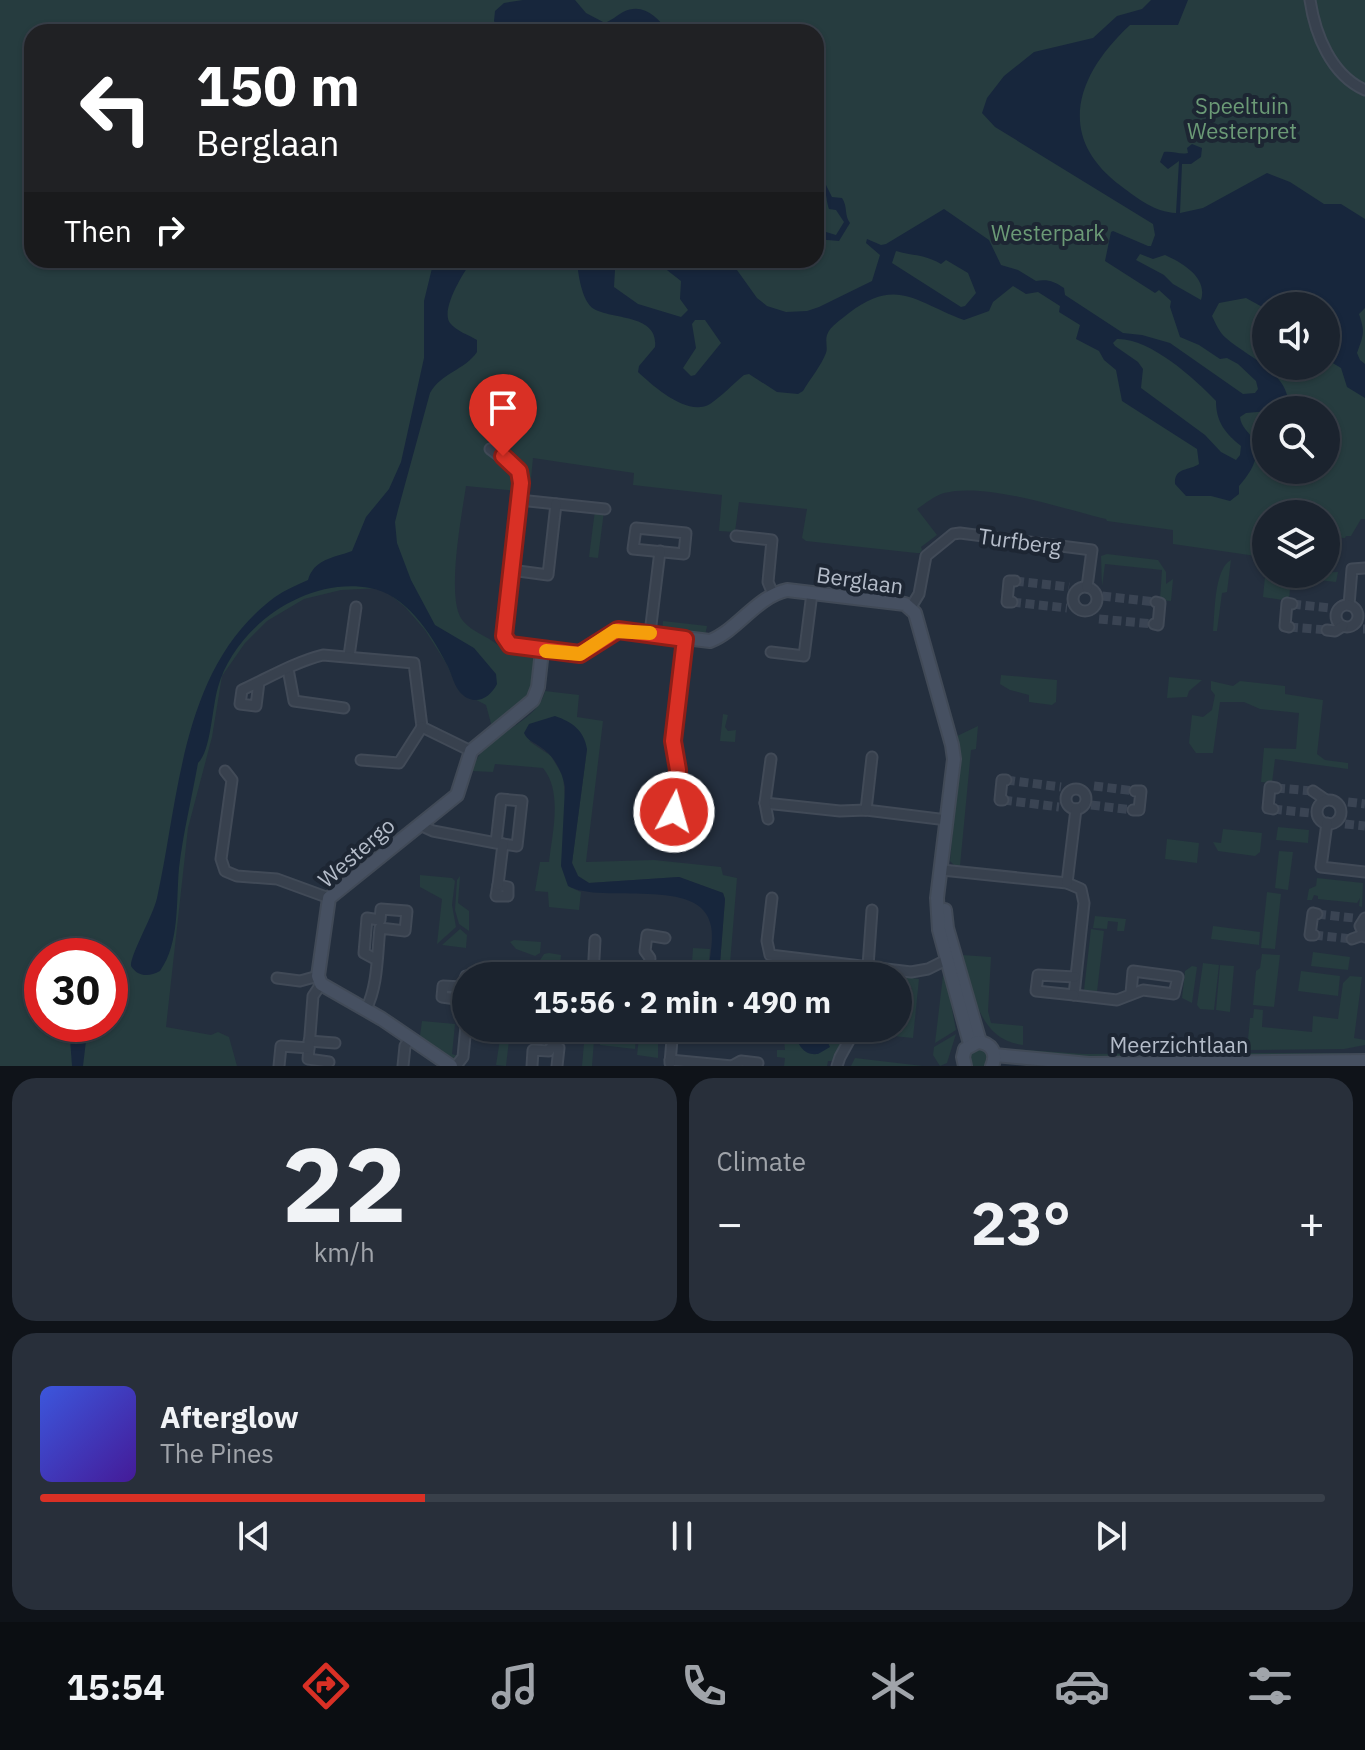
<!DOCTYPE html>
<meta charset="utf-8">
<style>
:root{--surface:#1b232e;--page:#282f3a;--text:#f1f3f6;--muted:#a0a4aa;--line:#39404a;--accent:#d93025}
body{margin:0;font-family:"IBM Plex Sans",sans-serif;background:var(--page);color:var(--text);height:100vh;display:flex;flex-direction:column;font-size:30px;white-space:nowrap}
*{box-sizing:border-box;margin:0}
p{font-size:26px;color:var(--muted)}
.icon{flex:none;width:44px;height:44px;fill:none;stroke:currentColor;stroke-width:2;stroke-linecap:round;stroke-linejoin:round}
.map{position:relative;height:1066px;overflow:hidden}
.side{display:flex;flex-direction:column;gap:12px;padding:12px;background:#0f1319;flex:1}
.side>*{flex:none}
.hud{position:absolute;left:24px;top:24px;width:800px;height:244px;border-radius:24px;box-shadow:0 2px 6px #0004,0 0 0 2px var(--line);background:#202124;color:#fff;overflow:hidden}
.controls{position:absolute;left:1252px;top:292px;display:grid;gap:16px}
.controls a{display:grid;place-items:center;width:88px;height:88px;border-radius:50%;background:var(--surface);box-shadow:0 2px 6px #0004,0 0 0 2px var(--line);font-size:40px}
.speed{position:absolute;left:24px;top:938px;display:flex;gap:16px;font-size:40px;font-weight:700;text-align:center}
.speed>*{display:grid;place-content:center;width:104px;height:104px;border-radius:50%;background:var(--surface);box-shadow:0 2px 6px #0004,0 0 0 2px var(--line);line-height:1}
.speed .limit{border:12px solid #d22;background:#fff;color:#111}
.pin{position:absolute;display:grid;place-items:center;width:68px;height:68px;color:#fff;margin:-82px -34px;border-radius:50% 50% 50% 0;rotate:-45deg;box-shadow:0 0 8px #0007}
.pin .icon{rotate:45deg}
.me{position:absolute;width:88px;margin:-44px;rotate:6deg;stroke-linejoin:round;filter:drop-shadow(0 0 6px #0008)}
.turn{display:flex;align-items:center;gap:28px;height:168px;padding:0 40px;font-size:36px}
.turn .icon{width:104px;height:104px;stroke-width:2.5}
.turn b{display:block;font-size:56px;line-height:68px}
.then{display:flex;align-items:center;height:76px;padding:0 40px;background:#0003;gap:16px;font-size:30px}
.big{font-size:60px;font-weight:700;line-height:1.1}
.side .card{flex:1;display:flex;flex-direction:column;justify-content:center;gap:12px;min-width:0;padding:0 28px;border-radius:24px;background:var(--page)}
.side .dial{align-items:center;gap:0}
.dial b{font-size:104px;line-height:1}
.song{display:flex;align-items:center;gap:24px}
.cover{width:96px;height:96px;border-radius:12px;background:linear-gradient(135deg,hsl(230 70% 55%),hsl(260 70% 35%))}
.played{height:8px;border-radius:4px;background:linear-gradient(90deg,var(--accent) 30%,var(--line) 30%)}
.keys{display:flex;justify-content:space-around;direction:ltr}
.heat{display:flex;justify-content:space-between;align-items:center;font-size:44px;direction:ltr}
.side .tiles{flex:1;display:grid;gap:12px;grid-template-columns:1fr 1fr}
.card:last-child{grid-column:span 2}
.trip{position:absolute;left:452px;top:962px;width:460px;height:80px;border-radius:40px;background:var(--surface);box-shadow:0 2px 6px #0004,0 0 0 2px var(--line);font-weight:700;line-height:80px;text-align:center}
.menu{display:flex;height:128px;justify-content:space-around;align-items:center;background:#0b0e12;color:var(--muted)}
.menu .icon{width:56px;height:56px}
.menu .current{color:var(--accent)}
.menu b{font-size:36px;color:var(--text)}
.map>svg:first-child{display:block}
</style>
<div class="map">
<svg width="1365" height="1066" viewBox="0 0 1365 1066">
<rect width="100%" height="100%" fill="#242f3e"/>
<g fill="#263c3f" fill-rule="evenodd">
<path d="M0 0H1365V519H1361L1351 536H1346L1345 538 1326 537V514H1266V531H1259L1256 556 1173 544V530L1107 521 1106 519C1063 509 987 482 944 493 934 496 926 503 917 509L937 535 921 547 922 550 920 553H916L806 541 802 538 807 509 739 502 735 532 719 531 722 495 633 485 634 473 533 458 529 499 524 496 525 478 518 491 466 486C462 514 445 601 463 621 474 634 492 637 503 650L531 653 536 657 532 694 492 727 486 705 459 691 446 663 425 630 405 607 382 588 341 590 304 599 267 621 245 643 222 676 212 737 188 828 166 1027 211 1035 218 1032 229 1037 237 1066H0ZM32 32H816V260H32ZM1266 306H1326V366H1266ZM1266 410H1326V470H1266ZM42 956H110V1024H42Z"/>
<path d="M595 510 604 511 598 558 589 557Z"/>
<path d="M1107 554 1158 560 1166 572V584L1173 579 1171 601 1160 600 1162 570 1105 564 1102 587 1101 556Z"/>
<path d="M1231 560 1227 592 1222 593 1217 631H1213C1215 612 1214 569 1231 560Z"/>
<path d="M1266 567V574L1338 572 1336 582 1291 577 1289 601 1263 597Z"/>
<path d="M663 621 707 626 705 636 662 631Z"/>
<path d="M1001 675 1057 680 1056 702 1052 705 1029 702V695L1010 690 1000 684Z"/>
<path d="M1169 677 1202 680 1189 691 1187 697 1167 698Z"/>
<path d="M1211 681 1233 686 1240 681 1285 686V694L1323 700 1317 754 1325 760 1348 763V769L1275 759 1272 783 1261 782 1264 748 1296 749 1299 713 1260 709 1244 702H1220L1213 753H1196L1189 743 1192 715 1203 717 1212 710 1215 695 1211 690Z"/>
<path d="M545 691 579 695 577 717 603 721 586 862 654 860 721 867 723 875 737 878 729 976H719L725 899 723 893 679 877 589 883 578 876 572 863 587 749 529 741 551 756 563 776 574 889 581 892 579 910 549 907 548 892 535 891 540 862H549C552 834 563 792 543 768L495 764 493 772 472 771C481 733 537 726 545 691Z"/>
<path d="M723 714 728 715 725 727 728 731 736 730 735 742 720 741Z"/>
<path d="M978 726 976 749 971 750 960 866 954 865 950 861 960 752 955 737Z"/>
<path d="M1278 827 1309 830 1308 843 1276 840Z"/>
<path d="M1223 829 1262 833 1260 852 1255 856 1218 851 1213 842 1221 843Z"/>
<path d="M1167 839 1199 843 1197 863 1165 859Z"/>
<path d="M1279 851 1293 852 1288 890 1275 888Z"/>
<path d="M420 875 452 878 455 881 452 905 456 927 437 944 442 899 420 887Z"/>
<path d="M460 876 458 903 469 911V931L459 924 455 910 457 880Z"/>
<path d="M1317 878 1363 883 1362 907 1359 906 1360 898 1357 903 1318 899V896L1314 895 1312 900H1307L1309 889 1316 886Z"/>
<path d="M1267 892 1281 894 1275 949 1261 948Z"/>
<path d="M1095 916 1126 919 1124 931H1117L1118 922 1108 921 1107 929 1093 928Z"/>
<path d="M1213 926 1260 932 1259 945 1211 939Z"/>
<path d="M460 929 467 935 466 948 442 945Z"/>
<path d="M1091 929 1104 931 1097 992 1084 990Z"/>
<path d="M514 940 541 942 540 953 535 956 516 949 510 942Z"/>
<path d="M693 948 710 949 708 976H681L686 961 692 962Z"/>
<path d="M1313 952 1350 957 1348 970 1311 966Z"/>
<path d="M549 953 561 955 559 976H536L537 965 544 954Z"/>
<path d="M1262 954 1280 955 1274 1007 1253 1005 1256 971 1260 968Z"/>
<path d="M962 955 991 957 988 1011 991 1023 1023 1026V1045C978 1040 973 991 962 955Z"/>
<path d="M1203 963 1219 965 1214 1010 1200 1009 1197 1005Z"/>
<path d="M1220 965 1234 966 1230 1012 1216 1010Z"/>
<path d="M1192 966 1197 967 1192 1003 1182 998 1185 971Z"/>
<path d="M944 967 956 1030 935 1043Z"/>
<path d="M1301 971 1340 976 1338 996 1298 991Z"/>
<path d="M898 976 919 979 913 1038 862 1033V1028L906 1027 912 988 898 986Z"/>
<path d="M1350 976 1362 977 1354 1038 1365 1040V1045L1344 1049 1247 1050 1250 1018H1253L1254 1009 1263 1010 1262 1027 1312 1032 1313 1016 1338 1019 1343 983Z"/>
<path d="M422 1021 455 1024 452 1054 458 1056 454 1059 420 1036Z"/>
<path d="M507 1028H521L520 1033 510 1032 506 1066 496 1065 501 1033Z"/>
<path d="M578 1028H595L592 1066H582L584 1043 580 1042 581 1029Z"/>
<path d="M738 1028H779L778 1038 737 1034Z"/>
<path d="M783 1028 793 1031 795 1040 829 1042 821 1028H852L835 1061H828L827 1066H784L785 1058 777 1057V1050H785Z"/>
<path d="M602 1029 636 1037 635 1049 600 1045Z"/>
<path d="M956 1034 947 1063 940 1066 933 1055 934 1047Z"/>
<path d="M639 1038 658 1040V1058L637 1055Z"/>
<path d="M978 1047 989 1052 986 1066H972L969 1054Z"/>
<path d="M1013 1049 1084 1054 1186 1053V1057L1086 1059 1012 1053Z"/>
<path d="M1190 1053H1349V1056L1189 1058Z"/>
<path d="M855 1058 923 1066H851Z"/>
</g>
<g fill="#17263c" fill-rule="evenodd">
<path d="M523 0H575L586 13 605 23C612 20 616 16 623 12 643 2 657 17 669 32L499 30 494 21 495 11 504 3Z"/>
<path d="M1151 0H1188L1178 25H1130C1076 75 1055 137 1121 186 1138 199 1155 212 1176 213L1179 161 1168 169 1160 162 1164 152C1173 151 1180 155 1188 153L1187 148 1192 144 1202 148 1201 157 1191 164H1182L1180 213 1203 208 1267 173 1290 182 1324 204H1341L1365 219V308L1359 314C1365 332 1364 334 1357 353L1360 360 1365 364V398L1347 387 1341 368 1326 359V306H1266V309L1246 298 1219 303 1212 316C1216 324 1219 332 1226 338 1245 355 1280 369 1287 395L1280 410 1246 413 1240 417C1241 427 1248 431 1253 439 1262 457 1250 473 1239 486V494L1230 501 1211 496H1186L1175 484C1174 467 1189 471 1199 464L1197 449 1122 401 1116 370 1104 360 1099 351 1076 339 1080 325 1059 312 1060 306 1038 292 1026 294 1013 286 993 302 989 311 964 320C917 303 897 276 849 313 842 319 830 326 827 335 825 341 828 348 826 353 821 366 810 379 803 391L798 394 777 392 749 374 744 375C733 384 722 396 710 404 688 417 654 387 638 372L639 366 655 347C659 314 613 320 594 309 582 302 578 274 577 261L612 260 610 268 615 270 614 287 638 304 681 317 688 310 680 299 681 281 654 260 646 266 638 260H718L737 270 757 298 767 306 786 312 807 311 819 307 872 281 880 255 866 243 867 239 881 245 886 244 944 209 989 240 1001 265 1018 270 1036 281C1047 279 1054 281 1064 288L1065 295 1123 333 1142 335 1170 343 1243 394 1255 393 1258 389 1256 381 1238 364 1227 358 1220 359 1199 345 1180 337 1170 307 1171 301 1159 290 1155 293 1105 261 1111 232 1113 231 1148 246H1151L1155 235 1153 224 995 127 982 113 987 98 1004 76 1034 52 1093 38 1117 16 1142 9ZM896 251C913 256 924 254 941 264L946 260 968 273 976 293 965 306 961 307 892 263ZM1140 254 1153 259 1165 255C1183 263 1208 278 1201 300L1173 284 1164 275 1136 260ZM705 320 721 343 695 375 691 376 683 368 696 348 692 324 695 320ZM1117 339C1150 338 1194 378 1216 401 1216 422 1225 433 1241 446L1240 455 1236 460 1221 452 1205 435 1141 388 1143 369 1138 362 1115 346 1113 343Z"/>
<path d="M817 176 826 185 832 197 842 198C848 207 844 215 850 223L839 241 816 239V235L822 234 816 229 836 235 844 222 836 210 829 209C825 197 828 187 816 179Z"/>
<path d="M434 260H473C464 271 440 310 450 323 456 331 469 335 477 340V352C465 370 441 373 430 393L398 510 395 522 397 543 411 580 435 625 474 648 496 674 497 684C489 700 472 707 459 691 453 683 451 671 446 663 431 633 405 594 370 588 306 576 235 627 218 687 212 707 211 751 198 763 192 797 183 833 179 868 176 901 180 943 160 971 149 977 138 977 131 966 130 955 153 916 157 898 180 794 181 667 275 597 285 590 297 585 308 580 314 559 333 558 352 551L366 517 389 489 401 462 424 358V301Z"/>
<path d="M555 716C572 722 584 730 587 749L572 863 578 876 589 883 679 877 723 893 725 899 719 976H708C709 960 714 941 711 926 702 875 602 905 568 886L561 866 565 787C562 771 554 755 539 746 532 741 528 741 524 733L529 724Z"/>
<path d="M69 1024H88L83 1066H72Z"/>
<path d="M789 1028H821L830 1047 818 1054C799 1056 799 1039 789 1028Z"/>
</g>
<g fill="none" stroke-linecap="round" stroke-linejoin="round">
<path stroke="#17263c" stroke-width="2" d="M747 260 754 264 757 260"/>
<g stroke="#3a4453" stroke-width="9" stroke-dasharray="9 4.5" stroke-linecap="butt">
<path d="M1015 581 1069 587"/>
<path d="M1102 596 1156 602"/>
<path d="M1012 602 1067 608"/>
<path d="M1292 604 1330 608"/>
<path d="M1099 619 1154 624"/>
<path d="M1289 627 1327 630"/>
<path d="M1363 629H1365"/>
<path d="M1006 780 1061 787"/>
<path d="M1094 786 1135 791"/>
<path d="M1276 788 1313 791"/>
<path d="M1003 800 1059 807"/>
<path d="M1348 802 1365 804"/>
<path d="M1091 805 1133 810"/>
<path d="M1273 809 1310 813"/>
<path d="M1345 824 1365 826"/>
<path d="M1317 914 1354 918"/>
<path d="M1314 935 1352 939"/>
</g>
<g stroke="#414a57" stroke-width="13">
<g id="street">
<path d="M1310 0C1315 34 1331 75 1365 90"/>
<path d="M490 449 519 471 521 483 504 636 510 645 542 651"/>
<path d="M519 500 605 509"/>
<path d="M636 528 686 533 684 554 633 549Z"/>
<path d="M736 536 772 540 768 582 773 594"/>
<path d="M511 570 548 575 556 504"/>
<circle cx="1085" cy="599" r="12"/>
<path d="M1012 602H1007L1009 581H1015"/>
<path d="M1349 605 1352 569 1365 568"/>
<circle cx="1347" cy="616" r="11"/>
<path d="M911 607 919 594 926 556 953 534 960 533 1092 550 1087 587"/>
<path d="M1154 624 1158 625 1160 603 1156 602"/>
<path d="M1289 627 1285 626 1287 603 1292 604"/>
<path d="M1327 630 1335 631 1343 626"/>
<path d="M650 633 660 551"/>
<path d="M685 639C682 672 675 705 674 738 672 769 684 792 668 823L642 820 643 810 691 815"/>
<path d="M771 652 804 656 812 593"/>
<path d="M349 656 356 607"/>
<path d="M288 669 294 701 344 708"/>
<path d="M259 682 256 706 240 704 242 690C268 678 295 662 323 655L414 663 422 727 471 751"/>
<path d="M361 760 399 763 422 727"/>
<path d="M225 771 232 780 221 859 225 871 237 876 277 879 329 898"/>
<circle cx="1076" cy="799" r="10"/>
<path d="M1313 791 1326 800"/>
<path d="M1003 800H1000L1002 780H1006"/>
<circle cx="1329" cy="812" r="12"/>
<path d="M765 803 840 811 866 810 947 820"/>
<path d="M1273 809 1268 808 1270 787 1276 788"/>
<path d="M866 810 872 757"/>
<path d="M1133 810H1139L1141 791H1135"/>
<path d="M768 819 765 803 771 759"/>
<path d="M1327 823 1321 867 1365 872"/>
<path d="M420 825 433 831 496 843 501 799 522 801 517 846 496 843"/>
<path d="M942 870 1067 883 1081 889 1084 903 1074 995 1117 1000 1143 990 1174 994 1178 977 1133 971 1131 993"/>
<path d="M1067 883 1076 809"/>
<path d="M498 885 508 887V896H496Z"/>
<path d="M498 885 503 844"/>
<path d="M772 898 767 941 770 955 911 972 928 969 952 957"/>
<path d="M1365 918 1360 926 1365 937"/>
<path d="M1314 935H1310L1313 913 1317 914"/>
<path d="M1352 939 1363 935"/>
<path d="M466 976 462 987 443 986 442 997 456 999 466 994"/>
<path d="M593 976 595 940"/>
<path d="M610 976 614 971 647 974"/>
<path d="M648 976 650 958 645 951 647 935 665 938"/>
<path d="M864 976 868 966 872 910"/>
<path d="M277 978 300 981 318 976"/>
<path d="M1074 995 1036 991 1038 975 1075 977"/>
<path d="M366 1009C378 986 377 955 380 928L405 931 407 911 381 909 380 920 367 918 364 953 377 960"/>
<path d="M309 1041 335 1043"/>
<path d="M309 1048 308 1059 329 1062"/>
<path d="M670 1060 732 1066 741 1061 758 1063"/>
<path d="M670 1063 673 1028"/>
<path d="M279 1066 281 1046 309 1048 313 996 321 984"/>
<path d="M403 1066 405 1046 411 1038"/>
<path d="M456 1066 463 1057 466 1026"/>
<path d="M532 1066 533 1050 549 1051 552 1046 559 1048 557 1066"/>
<path d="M837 1066 840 1057 856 1028"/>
</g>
</g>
<g stroke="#414a57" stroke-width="16">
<g id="secondary">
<path d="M945 910 947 928 980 1042"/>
<path d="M995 1055 1089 1064 1365 1061"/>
<path d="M451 1066 382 1019 321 984 318 976 329 898 457 795 471 751 533 700 538 687 542 651 584 653 618 630 710 641C738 630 756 597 787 590L905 604 915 613 952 745 954 759 937 898 939 930 970 1044"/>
<path d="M965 1066 963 1057 965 1049 978 1042C991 1043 998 1053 992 1066"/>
</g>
</g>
<use href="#street" stroke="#38414e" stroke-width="9"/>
<use href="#secondary" stroke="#465061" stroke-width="12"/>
</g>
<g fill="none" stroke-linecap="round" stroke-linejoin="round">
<g stroke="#8d1f18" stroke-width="20">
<path id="route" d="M503 456 519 471 521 483 504 636 510 645 580 654 618 630 685 639 673 741 678 770 674 812"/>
</g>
<use href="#route" stroke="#d93025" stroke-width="14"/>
<path stroke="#f59e0b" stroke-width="14" d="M546 651 580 654 615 631 650 633"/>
</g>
<g text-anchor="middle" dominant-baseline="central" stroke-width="8" stroke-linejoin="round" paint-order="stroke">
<g font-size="22" fill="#6b9a76" stroke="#1d2633">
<text x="1242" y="105">Speeltuin<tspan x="1242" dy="25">Westerpret</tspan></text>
<text x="1048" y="232">Westerpark</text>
</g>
<g font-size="22" fill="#b4bcc9" stroke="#1d2633">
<text transform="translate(1020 541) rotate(8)">Turfberg</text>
<text transform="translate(860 580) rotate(8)">Berglaan</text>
<text transform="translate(356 852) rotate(-41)">Westergo</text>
<text x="1179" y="1044">Meerzichtlaan</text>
</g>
</g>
</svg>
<div class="controls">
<a><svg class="icon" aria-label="sound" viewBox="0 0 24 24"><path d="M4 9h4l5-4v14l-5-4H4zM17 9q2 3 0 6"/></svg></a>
<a><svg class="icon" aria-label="search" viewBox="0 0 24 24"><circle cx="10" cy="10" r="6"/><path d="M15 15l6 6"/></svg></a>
<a><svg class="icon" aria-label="layers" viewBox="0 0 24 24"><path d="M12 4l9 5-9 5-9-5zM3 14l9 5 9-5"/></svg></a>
</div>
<div class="speed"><div class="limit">30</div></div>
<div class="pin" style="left:503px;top:456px;background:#d93025"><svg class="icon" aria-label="arrive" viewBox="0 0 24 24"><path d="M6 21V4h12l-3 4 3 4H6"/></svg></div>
<svg class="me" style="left:674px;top:812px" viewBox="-20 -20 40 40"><circle r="17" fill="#d93025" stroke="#fff" stroke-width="3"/><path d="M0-11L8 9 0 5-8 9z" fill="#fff"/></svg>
<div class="trip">15:56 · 2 min · 490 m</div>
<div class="hud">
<div class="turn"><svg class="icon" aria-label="left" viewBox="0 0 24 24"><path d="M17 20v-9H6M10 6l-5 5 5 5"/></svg><div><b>150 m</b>Berglaan</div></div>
<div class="then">Then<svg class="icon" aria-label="right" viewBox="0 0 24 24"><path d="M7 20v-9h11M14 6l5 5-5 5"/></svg></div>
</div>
</div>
<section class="side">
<div class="tiles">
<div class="card dial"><b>22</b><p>km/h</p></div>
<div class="card"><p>Climate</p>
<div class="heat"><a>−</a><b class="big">23°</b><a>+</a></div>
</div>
<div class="card">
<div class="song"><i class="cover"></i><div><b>Afterglow</b><p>The Pines</p></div></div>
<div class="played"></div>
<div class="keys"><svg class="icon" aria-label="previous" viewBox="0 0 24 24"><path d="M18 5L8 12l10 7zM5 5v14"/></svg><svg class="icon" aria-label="pause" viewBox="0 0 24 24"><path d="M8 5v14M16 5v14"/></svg><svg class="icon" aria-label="next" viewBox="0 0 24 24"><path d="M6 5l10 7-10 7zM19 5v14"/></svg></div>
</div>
</div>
</section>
<nav class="menu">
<b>15:54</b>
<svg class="icon current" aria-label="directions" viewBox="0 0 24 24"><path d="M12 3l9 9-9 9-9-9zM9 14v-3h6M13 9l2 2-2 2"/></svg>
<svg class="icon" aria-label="music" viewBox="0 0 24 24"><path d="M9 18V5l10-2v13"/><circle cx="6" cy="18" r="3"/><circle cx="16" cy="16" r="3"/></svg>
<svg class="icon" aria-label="phone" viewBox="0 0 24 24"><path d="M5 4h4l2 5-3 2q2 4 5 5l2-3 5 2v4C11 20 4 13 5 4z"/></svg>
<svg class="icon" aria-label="climate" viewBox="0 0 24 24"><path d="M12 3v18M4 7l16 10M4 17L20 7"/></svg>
<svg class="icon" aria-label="car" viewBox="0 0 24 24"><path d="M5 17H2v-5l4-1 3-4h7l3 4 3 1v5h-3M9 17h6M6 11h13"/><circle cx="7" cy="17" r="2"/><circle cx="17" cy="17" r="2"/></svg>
<svg class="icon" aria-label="filters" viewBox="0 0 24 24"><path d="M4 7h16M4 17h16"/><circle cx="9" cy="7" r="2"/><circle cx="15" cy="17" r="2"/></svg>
</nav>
